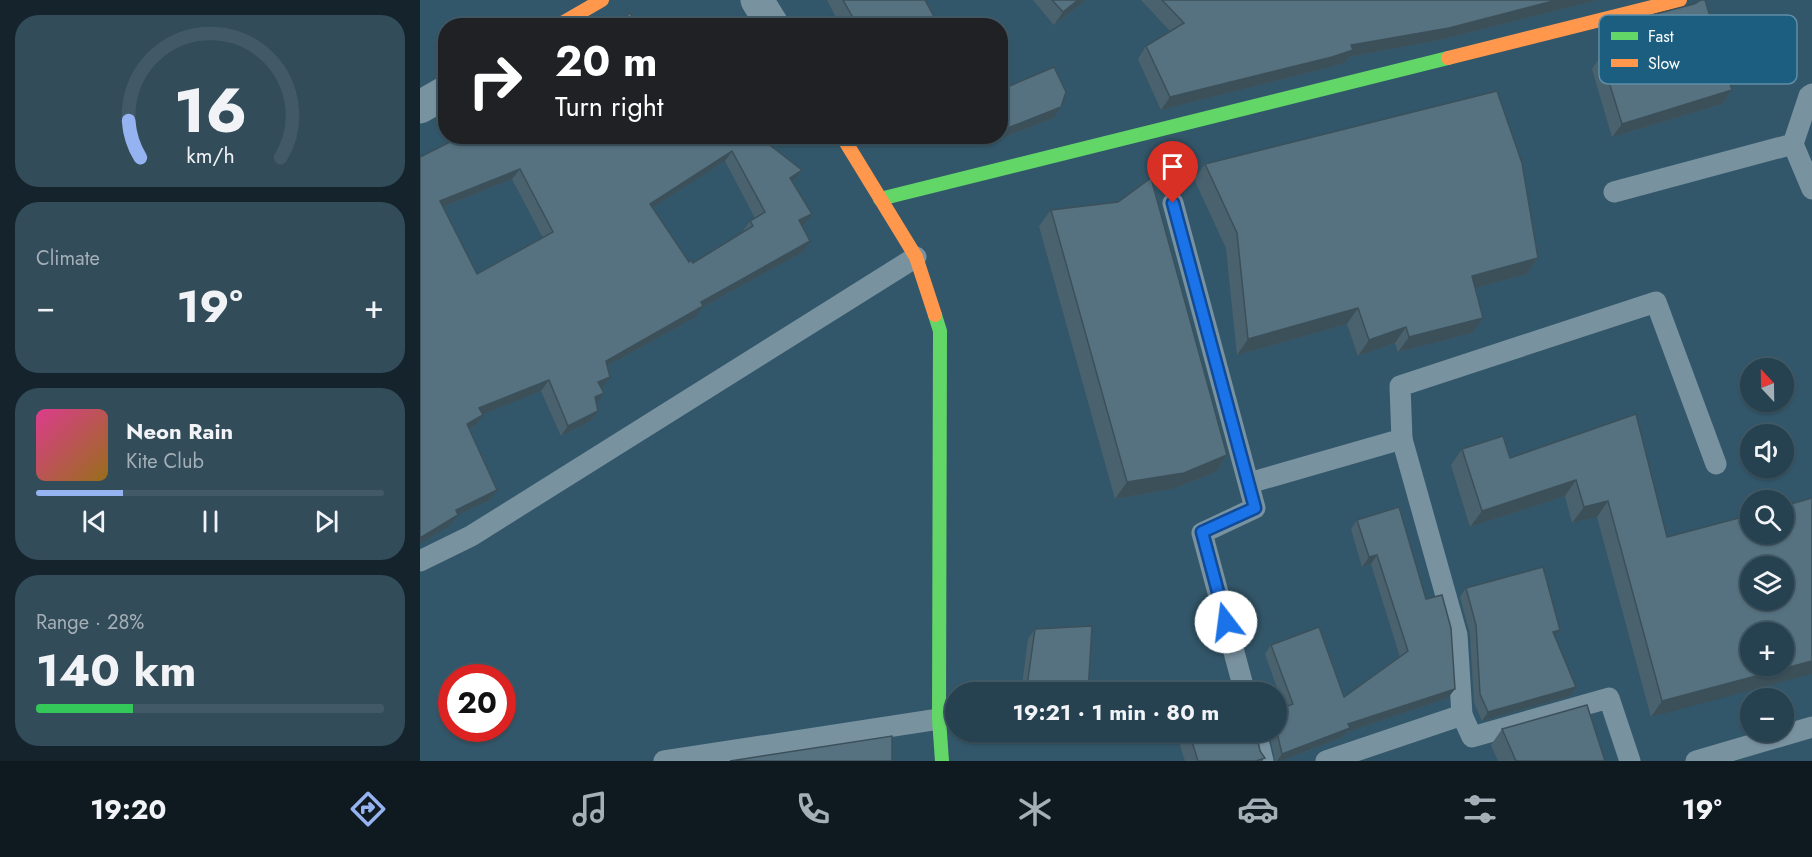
<!DOCTYPE html>
<meta charset="utf-8">
<style>
:root{--surface:#264150;--page:#324c5a;--text:#f1f3f6;--muted:#a4afb7;--line:#425a67;--accent:#95b2f1}
body{margin:0;font-family:Jost,sans-serif;background:var(--page);color:var(--text);height:100vh;display:flex;flex-direction:column;font-size:22px;white-space:nowrap}
*{box-sizing:border-box;margin:0}
p{font-size:20px;color:var(--muted)}
.icon{flex:none;width:33px;height:33px;fill:none;stroke:currentColor;stroke-width:2;stroke-linecap:round;stroke-linejoin:round}
.map{position:relative;flex:1;overflow:hidden}
.details{display:flex;flex-direction:column;gap:15px;padding:15px;background:#15242c;width:420px}
.details>*{flex:none}
.top-card{position:absolute;left:18px;top:18px;width:570px;height:126px;border-radius:24px;box-shadow:0 2px 4px #0004,0 0 0 2px var(--line);background:#202124;color:#fff;overflow:hidden}
.needle{width:39px;rotate:338deg}
.controls{position:absolute;left:1320px;top:358px;display:grid;gap:12px}
.controls a{display:grid;place-items:center;width:54px;height:54px;border-radius:50%;background:var(--surface);box-shadow:0 2px 4px #0004,0 0 0 2px var(--line);font-size:30px}
.speed{position:absolute;left:18px;top:664px;display:flex;gap:12px;font-size:30px;font-weight:700;text-align:center}
.speed>*{display:grid;place-content:center;width:78px;height:78px;border-radius:50%;background:var(--surface);box-shadow:0 2px 4px #0004,0 0 0 2px var(--line);line-height:1}
.speed .limit{border:9px solid #d22;background:#fff;color:#111}
.pin{position:absolute;display:grid;place-items:center;width:51px;height:51px;color:#fff;margin:-62px -26px;border-radius:50% 50% 50% 0;rotate:-45deg;box-shadow:0 0 6px #0007}
.pin .icon{rotate:45deg}
.me{position:absolute;width:66px;margin:-33px;rotate:345deg;stroke-linejoin:round;filter:drop-shadow(0 0 4px #0008)}
.turn{display:flex;align-items:center;gap:21px;height:126px;padding:0 18px;font-size:27px}
.turn .icon{width:78px;height:78px;stroke-width:2.5}
.turn b{display:block;font-size:42px;line-height:51px}
.big{font-size:45px;font-weight:700;line-height:1.1}
.details .widget{flex:1;display:flex;flex-direction:column;justify-content:center;gap:9px;min-width:0;padding:0 21px;border-radius:24px;background:var(--page)}
.details .dial{align-items:center;gap:0}
.dial svg{height:156px;overflow:visible;fill:none;stroke:var(--line);stroke-width:7;stroke-linecap:round;text-anchor:middle}
.dial text{fill:var(--text);stroke:none}
.song{display:flex;align-items:center;gap:18px}
.cover{width:72px;height:72px;border-radius:9px;background:linear-gradient(135deg,hsl(330 70% 55%),hsl(40 70% 35%))}
.played{height:6px;border-radius:3px;background:linear-gradient(90deg,var(--accent) 25%,var(--line) 25%)}
.keys{display:flex;justify-content:space-around;direction:ltr}
.heat{display:flex;justify-content:space-between;align-items:center;font-size:33px;direction:ltr}
.charge{height:9px;border-radius:4px;background:linear-gradient(90deg,#34c759 28%,var(--line) 0)}
.trip{position:absolute;left:525px;top:682px;width:342px;height:60px;border-radius:30px;background:var(--surface);box-shadow:0 2px 4px #0004,0 0 0 2px var(--line);font-weight:700;line-height:60px;text-align:center}
.tab-bar{display:flex;height:96px;justify-content:space-around;align-items:center;background:#0f1a20;color:var(--muted)}
.tab-bar .icon{width:42px;height:42px}
.tab-bar .active{color:var(--accent)}
.tab-bar b{font-size:27px;color:var(--text)}
main{display:flex;flex:1;min-height:0}
.map>svg:first-child{display:block}
</style>
<main>
<section class="details">
<div class="widget dial"><svg viewBox="0 0 100 80">
<path d="M14 69A42 42 0 1 1 86 69"/>
<path d="M14 69A42 42 0 0 1 8 50" stroke="#95b2f1"/>
<text x="50" y="56" font-size="32" font-weight="700">16</text>
<text x="50" y="72" font-size="11">km/h</text>
</svg></div>
<div class="widget"><p>Climate</p>
<div class="heat"><a>−</a><b class="big">19°</b><a>+</a></div>
</div>
<div class="widget">
<div class="song"><i class="cover"></i><div><b>Neon Rain</b><p>Kite Club</p></div></div>
<div class="played"></div>
<div class="keys"><svg class="icon" aria-label="previous" viewBox="0 0 24 24"><path d="M18 5L8 12l10 7zM5 5v14"/></svg><svg class="icon" aria-label="pause" viewBox="0 0 24 24"><path d="M8 5v14M16 5v14"/></svg><svg class="icon" aria-label="next" viewBox="0 0 24 24"><path d="M6 5l10 7-10 7zM19 5v14"/></svg></div>
</div>
<div class="widget"><p>Range · 28%</p><b class="big">140 km</b><div class="charge"></div></div>
</section>
<div class="map">
<svg width="1392" height="761" viewBox="0 0 1392 761">
<rect width="100%" height="100%" fill="#33576a"/>
<g fill="none" stroke-linecap="round" stroke-linejoin="round">
<g stroke="#7992a0" stroke-width="21">
<path d="M1373 144 1392 189"/>
<path d="M1194 192 1373 144 1389 96 1392 94"/>
<path d="M753 203 835 508 782 533 825 693"/>
<path d="M982 439 1037 635 1042 715"/>
<path d="M829 483 982 439 980 386 1236 302 1296 464"/>
<path d="M0 561 51 536 496 257"/>
<path d="M836 732 843 761"/>
<path d="M244 761 519 719"/>
<path d="M906 761 1042 715 1052 737 1189 698 1210 761"/>
<path d="M1276 761 1392 727"/>
</g>
<g stroke="#7992a0" stroke-width="33">
<path d="M337 0 353 26"/>
<path d="M0 107 26 92"/>
</g>
<g stroke="#63d668" stroke-width="14">
<path d="M460 199 1028 58"/>
<path d="M515 315 520 331 519 719 522 761"/>
</g>
<g stroke="#ff974d" stroke-width="14">
<path d="M137 26 182 0"/>
<path d="M1028 58 1260 0"/>
<path d="M422 136 496 257 515 315"/>
</g>
</g>
<g fill="#4a626e" fill-rule="evenodd">
<path d="M407 0H505L419 23Z"/>
<path d="M613 0H666L634 25Z"/>
<path d="M721 0H1178L1020 40 929 57 924 63 903 69 741 110 718 59 726 46 750 31Z"/>
<path d="M1205 22 1312 90 1302 104 1192 137 1172 69 1181 56 1200 50 1195 36Z"/>
<path d="M641 107 634 118 565 145 562 136H580Z"/>
<path d="M341 138 382 170 374 180 372 182 385 224 382 225 390 241 383 252 283 307 276 317 187 366 183 387 181 388 184 393 176 403 178 411 171 421 141 436 121 391 63 414 56 425 50 429 77 490 70 500 38 515 31 525 0 157ZM305 161 335 218 330 221 323 231V232L273 263 269 262 232 208ZM92 179 123 238 57 274 23 207Z"/>
<path d="M785 164 1118 258 1107 274 1055 288 1052 333 978 352 975 343 938 356 927 324 817 355 806 248 774 179Z"/>
<path d="M631 210 807 455 796 472 752 489 695 499 619 226Z"/>
<path d="M1216 414 1247 537 1392 498 1231 717 1177 517 1152 523 1145 496 1050 527 1031 465 1042 449 1090 458Z"/>
<path d="M979 507 1028 698 927 732 923 737 861 761H855L849 732H856V710L864 707 845 654 851 645 924 697 980 657 951 564 942 567 931 529 937 520Z"/>
<path d="M1046 588 1140 630 1135 637 1156 687 1150 696 1062 721 1054 702 1050 634 1040 597Z"/>
<path d="M615 629 668 693H601L608 639Z"/>
<path d="M1082 729 1185 761H1078L1071 745Z"/>
<path d="M756 732H836L843 761H765Z"/>
</g>
<g fill="#3c505a">
<path d="M658 0H666L634 25 643 12Z"/>
<path d="M1137 0H1178L1020 40 929 57 924 63 903 69 741 110 750 97 931 45Z"/>
<path d="M1312 90 1302 104 1192 137 1202 124Z"/>
<path d="M641 107 634 118 565 145 570 136H580V131Z"/>
<path d="M312 151 305 161 223 214 230 204Z"/>
<path d="M100 169 92 179 13 211 20 201Z"/>
<path d="M382 170 374 180 363 188 370 178Z"/>
<path d="M392 214 385 224 372 230 379 220Z"/>
<path d="M390 241 383 252 283 307 276 317 178 371 186 361 281 302Z"/>
<path d="M1118 258 1107 274 1041 292 1052 276Z"/>
<path d="M938 308 927 324 817 355 828 339Z"/>
<path d="M1063 318 1052 333 978 352 989 337Z"/>
<path d="M986 327 975 343 938 356 949 340Z"/>
<path d="M190 377 183 387 171 392 178 382Z"/>
<path d="M129 380 121 391 52 419 59 408Z"/>
<path d="M184 393 177 403 167 408 175 397Z"/>
<path d="M178 411 171 421 141 436 148 426Z"/>
<path d="M63 415 56 425 40 434 47 424Z"/>
<path d="M807 455 796 472 752 489 695 499 707 482Z"/>
<path d="M1156 480 1145 496 1050 527 1062 511Z"/>
<path d="M77 490 70 500 38 515 31 525 0 544V538L36 510Z"/>
<path d="M1188 501 1177 517 1152 523 1164 507Z"/>
<path d="M957 555 951 564 942 567 949 557Z"/>
<path d="M1140 630 1134 639 1133 632Z"/>
<path d="M1392 661V674L1231 717 1242 701Z"/>
<path d="M1156 687 1150 696 1062 721 1068 712Z"/>
<path d="M1035 689 1028 698 927 732 923 737 861 761H857L862 754 928 724Z"/>
<path d="M591 732H662L659 736 587 738Z"/>
</g>
<g fill="#567280" stroke="#3c505a" stroke-width="1.5" fill-rule="evenodd">
<path d="M423 0H505L519 26H413L432 16Z"/>
<path d="M632 0H658L643 12Z"/>
<path d="M742 0H1137L1029 28 931 45 933 50 912 57 750 97 726 46 764 23Z"/>
<path d="M1281 0H1285L1312 90 1202 124 1181 56 1213 46 1205 22 1274 4Z"/>
<path d="M210 13 219 26H194Z"/>
<path d="M634 67 646 92 641 107 580 131V90Z"/>
<path d="M1077 91 1102 163 1118 258 1052 276 1063 318 989 337 986 327 949 340 938 308 828 339 817 233 785 164Z"/>
<path d="M42 136H338L382 170 370 178 392 214 379 220 390 241 281 302 283 306 186 361 190 377 178 382 184 393 175 397 178 411 148 426 129 380 59 408 63 415 47 424 77 490 36 510 38 515 0 538V157ZM312 151 345 212 330 221 333 226 273 263 271 260 269 262 230 204ZM100 169 133 232 57 274 20 201Z"/>
<path d="M731 178 807 455 764 473 707 482 631 210 698 202Z"/>
<path d="M1216 414 1247 537 1330 515V534H1364V506L1392 498V661L1242 701 1188 501 1164 507 1156 480 1062 511 1042 449 1083 436 1090 458ZM1330 567H1364V600H1330ZM1330 633H1364V666H1330Z"/>
<path d="M979 507 1006 599 1022 595 1031 628 1035 689 928 724 930 728 862 754 856 728V710L873 704 851 645 899 627 924 697 988 651 957 555 949 557 937 520Z"/>
<path d="M1123 567 1140 630 1133 632 1156 687 1068 712 1060 694 1056 625 1046 588Z"/>
<path d="M672 626 668 693H606L615 629Z"/>
<path d="M804 683 808 693H776Z"/>
<path d="M1167 705 1185 761H1096L1082 729Z"/>
<path d="M769 732H836L840 751 845 758 836 761H778Z"/>
<path d="M472 736V761H310Z"/>
</g>
<g fill="none" stroke-linecap="round" stroke-linejoin="round">
<g stroke="#114b97" stroke-width="15">
<path id="route" d="M753 203 835 508 782 532 806 622"/>
</g>
<use href="#route" stroke="#1a73e8" stroke-width="10"/>
</g>
<rect x="1179" y="15" width="198" height="69" rx="9" fill="#1c5e80" stroke="#608ea6" stroke-width="1.5"/>
<rect x="1191" y="32" width="27" height="8" fill="#63d668"/>
<rect x="1191" y="59" width="27" height="8" fill="#ff974d"/>
<g font-size="16" fill="#fff">
<text x="1228" y="42">Fast</text>
<text x="1228" y="69">Slow</text>
</g>
</svg>
<div class="controls">
<a><svg class="needle" viewBox="-14 -14 28 28"><path d="M0-13l5 13h-10z" fill="#e53935"/><path d="M0 13l5-13h-10z" fill="#a4afb7"/></svg></a>
<a><svg class="icon" aria-label="sound" viewBox="0 0 24 24"><path d="M4 9h4l5-4v14l-5-4H4zM17 9q2 3 0 6"/></svg></a>
<a><svg class="icon" aria-label="search" viewBox="0 0 24 24"><circle cx="10" cy="10" r="6"/><path d="M15 15l6 6"/></svg></a>
<a><svg class="icon" aria-label="layers" viewBox="0 0 24 24"><path d="M12 4l9 5-9 5-9-5zM3 14l9 5 9-5"/></svg></a>
<a>+</a>
<a>−</a>
</div>
<div class="speed"><div class="limit">20</div></div>
<div class="pin" style="left:753px;top:203px;background:#d93025"><svg class="icon" aria-label="arrive" viewBox="0 0 24 24"><path d="M6 21V4h12l-3 4 3 4H6"/></svg></div>
<svg class="me" style="left:806px;top:622px" viewBox="-20 -20 40 40"><circle r="19" fill="#fff"/><path d="M0-13L10 11 0 6-10 11z" fill="#1a73e8"/></svg>
<div class="trip">19:21 · 1 min · 80 m</div>
<div class="top-card">
<div class="turn"><svg class="icon" aria-label="right" viewBox="0 0 24 24"><path d="M7 20v-9h11M14 6l5 5-5 5"/></svg><div><b>20 m</b>Turn right</div></div>
</div>
</div>
</main>
<nav class="tab-bar">
<b>19:20</b>
<svg class="icon active" aria-label="directions" viewBox="0 0 24 24"><path d="M12 3l9 9-9 9-9-9zM9 14v-3h6M13 9l2 2-2 2"/></svg>
<svg class="icon" aria-label="music" viewBox="0 0 24 24"><path d="M9 18V5l10-2v13"/><circle cx="6" cy="18" r="3"/><circle cx="16" cy="16" r="3"/></svg>
<svg class="icon" aria-label="phone" viewBox="0 0 24 24"><path d="M5 4h4l2 5-3 2q2 4 5 5l2-3 5 2v4C11 20 4 13 5 4z"/></svg>
<svg class="icon" aria-label="climate" viewBox="0 0 24 24"><path d="M12 3v18M4 7l16 10M4 17L20 7"/></svg>
<svg class="icon" aria-label="car" viewBox="0 0 24 24"><path d="M5 17H2v-5l4-1 3-4h7l3 4 3 1v5h-3M9 17h6M6 11h13"/><circle cx="7" cy="17" r="2"/><circle cx="17" cy="17" r="2"/></svg>
<svg class="icon" aria-label="filters" viewBox="0 0 24 24"><path d="M4 7h16M4 17h16"/><circle cx="9" cy="7" r="2"/><circle cx="15" cy="17" r="2"/></svg>
<b>19°</b>
</nav>
